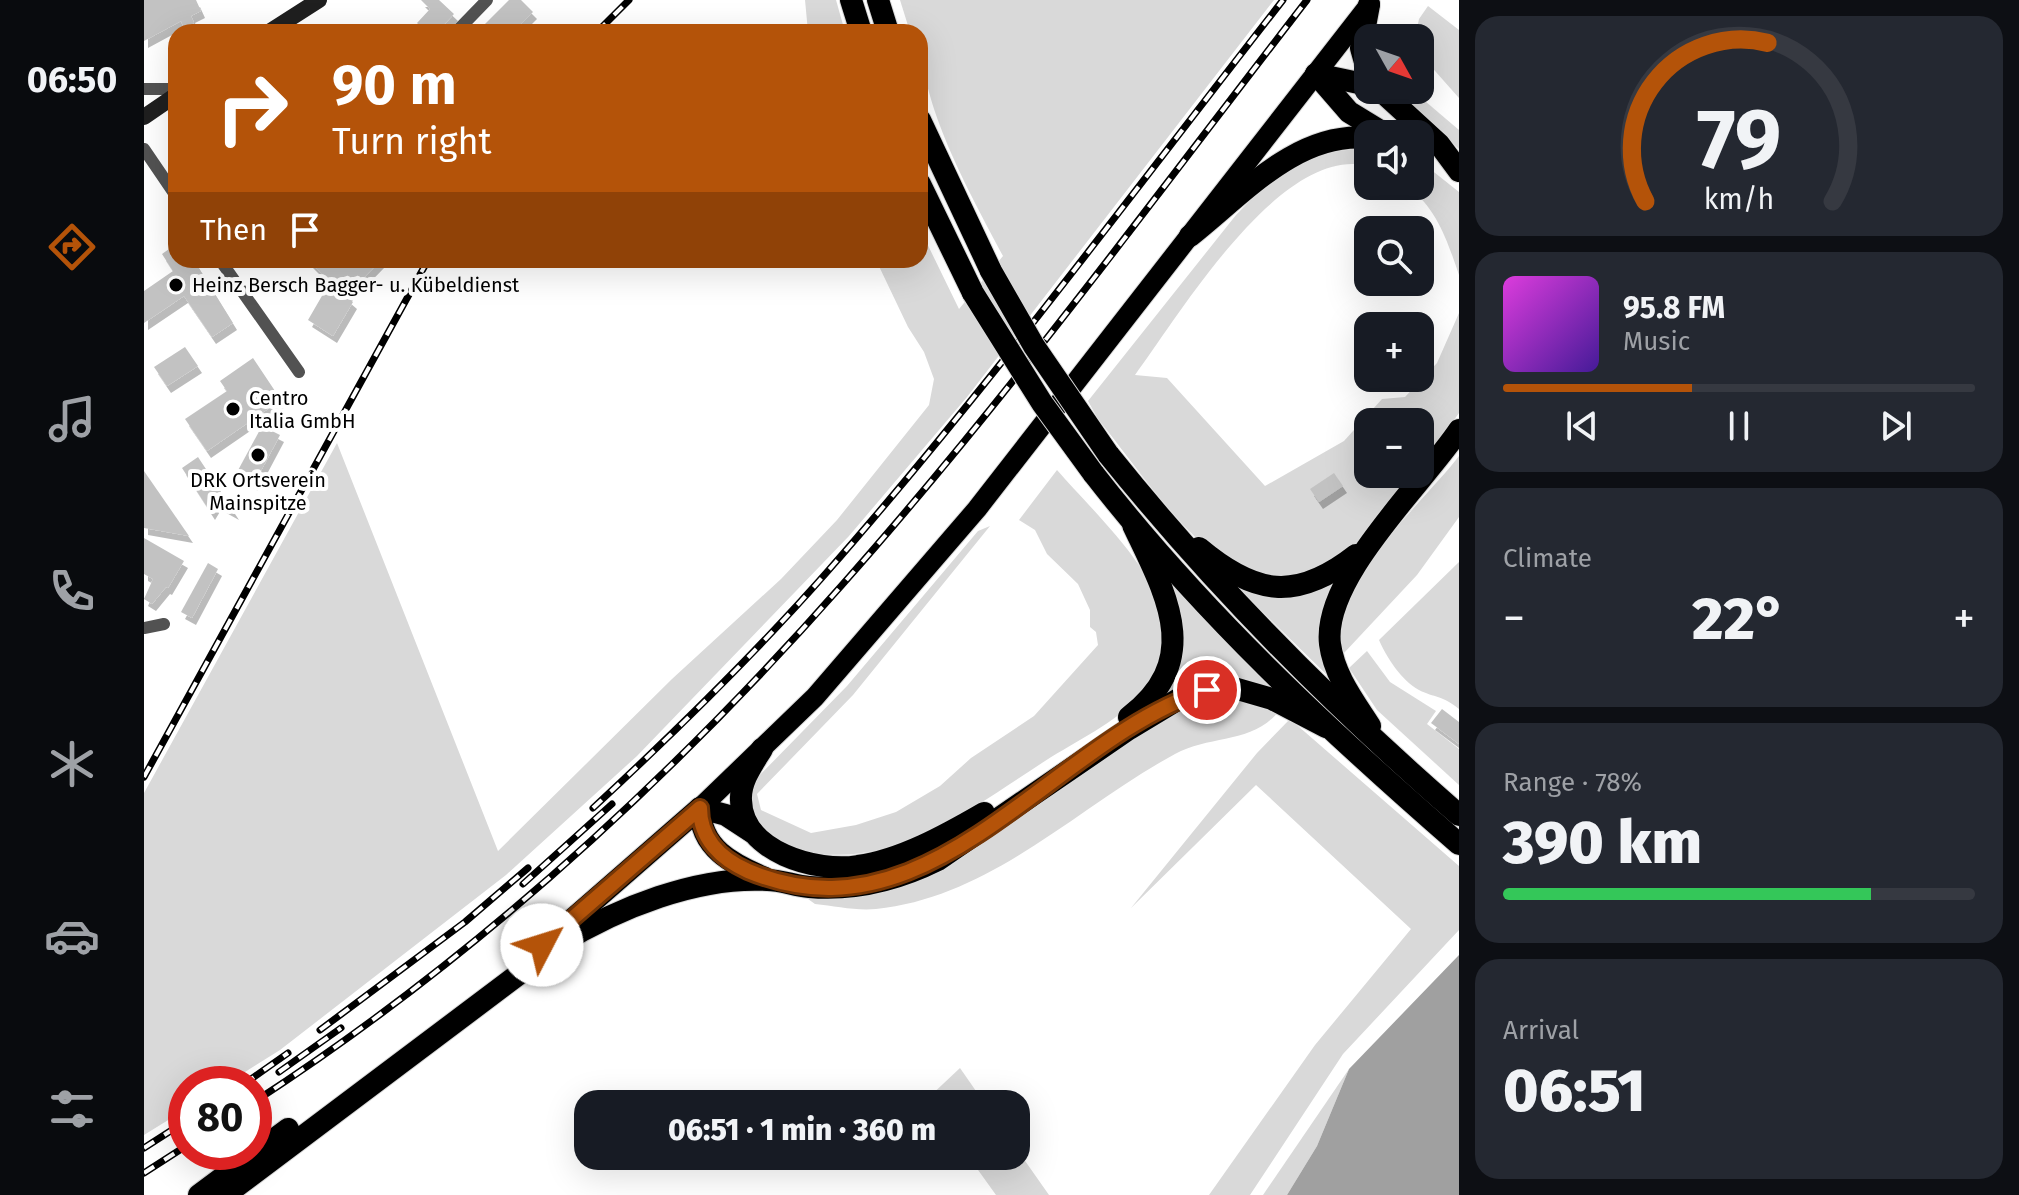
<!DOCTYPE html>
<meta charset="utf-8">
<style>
:root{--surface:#171b24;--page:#242831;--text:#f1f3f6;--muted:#9ea1a6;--line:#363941;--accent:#b45309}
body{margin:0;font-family:"Fira Sans",sans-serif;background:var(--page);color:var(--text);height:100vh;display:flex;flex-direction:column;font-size:30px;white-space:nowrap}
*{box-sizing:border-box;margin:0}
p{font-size:26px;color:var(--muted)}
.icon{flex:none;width:44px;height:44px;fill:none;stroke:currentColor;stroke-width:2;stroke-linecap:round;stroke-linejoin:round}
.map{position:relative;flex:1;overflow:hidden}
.drawer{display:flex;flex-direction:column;gap:16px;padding:16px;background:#0d0f14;width:560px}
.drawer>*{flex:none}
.banner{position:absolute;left:24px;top:24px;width:760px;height:244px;border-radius:24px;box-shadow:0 8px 32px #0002;background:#b45309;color:#fff;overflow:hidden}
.needle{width:52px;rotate:130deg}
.fabs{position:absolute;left:1210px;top:24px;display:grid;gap:16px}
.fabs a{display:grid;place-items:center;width:80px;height:80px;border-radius:16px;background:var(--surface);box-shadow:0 8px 32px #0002;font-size:40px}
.speed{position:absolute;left:24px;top:1066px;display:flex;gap:16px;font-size:40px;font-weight:700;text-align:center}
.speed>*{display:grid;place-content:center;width:104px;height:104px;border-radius:50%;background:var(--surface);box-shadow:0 8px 32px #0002;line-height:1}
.speed .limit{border:12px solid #d22;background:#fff;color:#111}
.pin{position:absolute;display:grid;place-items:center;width:68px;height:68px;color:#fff;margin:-34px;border:4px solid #fff;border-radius:50%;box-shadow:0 2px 8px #0007}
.me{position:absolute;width:88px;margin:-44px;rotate:50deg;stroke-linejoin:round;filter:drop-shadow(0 0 6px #0008)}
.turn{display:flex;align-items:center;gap:28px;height:168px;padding:0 32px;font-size:36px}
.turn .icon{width:104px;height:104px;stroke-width:2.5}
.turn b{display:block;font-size:56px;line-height:68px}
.then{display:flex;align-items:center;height:76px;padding:0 32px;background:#0003;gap:16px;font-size:30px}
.big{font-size:60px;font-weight:800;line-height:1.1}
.drawer .tile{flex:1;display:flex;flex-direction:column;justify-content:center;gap:12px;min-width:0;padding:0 28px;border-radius:24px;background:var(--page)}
.drawer .dial{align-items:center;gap:0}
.dial svg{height:208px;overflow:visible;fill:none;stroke:var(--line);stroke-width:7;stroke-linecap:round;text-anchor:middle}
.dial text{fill:var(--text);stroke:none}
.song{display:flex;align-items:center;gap:24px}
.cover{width:96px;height:96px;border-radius:12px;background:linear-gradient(135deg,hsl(300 70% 55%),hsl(260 70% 35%))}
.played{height:8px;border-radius:4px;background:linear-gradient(90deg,var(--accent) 40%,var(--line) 40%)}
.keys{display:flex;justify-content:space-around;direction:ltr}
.heat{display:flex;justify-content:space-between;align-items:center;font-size:44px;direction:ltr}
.charge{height:12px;border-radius:6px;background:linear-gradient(90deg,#34c759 78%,var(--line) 0)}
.trip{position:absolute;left:430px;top:1090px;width:456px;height:80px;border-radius:24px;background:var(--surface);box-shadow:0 8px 32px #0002;font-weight:800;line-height:80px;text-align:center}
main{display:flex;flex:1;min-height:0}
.menu{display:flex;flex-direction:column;width:144px;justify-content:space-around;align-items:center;background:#090b0e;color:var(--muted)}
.menu .icon{width:56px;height:56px}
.menu .current{color:var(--accent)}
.menu b{font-size:36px;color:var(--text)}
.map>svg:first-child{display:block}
</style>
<main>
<nav class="menu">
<b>06:50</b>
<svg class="icon current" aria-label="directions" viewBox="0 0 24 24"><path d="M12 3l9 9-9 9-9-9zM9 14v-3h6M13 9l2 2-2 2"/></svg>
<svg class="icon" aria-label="music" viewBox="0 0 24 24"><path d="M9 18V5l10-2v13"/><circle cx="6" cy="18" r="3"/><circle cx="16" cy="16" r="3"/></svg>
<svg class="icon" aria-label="phone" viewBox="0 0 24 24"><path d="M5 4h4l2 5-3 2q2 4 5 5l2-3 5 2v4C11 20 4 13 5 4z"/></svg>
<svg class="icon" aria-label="climate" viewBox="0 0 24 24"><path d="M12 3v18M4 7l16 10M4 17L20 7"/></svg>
<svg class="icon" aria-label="car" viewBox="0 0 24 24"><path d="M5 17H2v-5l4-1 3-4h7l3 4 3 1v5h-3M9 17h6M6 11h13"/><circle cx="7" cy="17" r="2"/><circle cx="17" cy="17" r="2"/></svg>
<svg class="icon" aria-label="filters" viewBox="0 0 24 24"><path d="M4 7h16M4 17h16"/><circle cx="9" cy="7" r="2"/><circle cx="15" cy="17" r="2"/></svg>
</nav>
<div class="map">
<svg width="1315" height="1195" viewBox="0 0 1315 1195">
<defs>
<filter id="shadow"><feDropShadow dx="4" dy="7" stdDeviation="0" flood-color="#0004"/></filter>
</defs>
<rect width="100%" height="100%" fill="#fff"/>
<g fill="#d9d9d9">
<path d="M661 0H692L701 32H664Z"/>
<path d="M756 0H1130L823 397 705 536 493 756 362 875 136 1050 82 1084H42V1109L0 1135V793L193 443 354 851 528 679 637 579 693 520 785 405 790 379 780 352 764 327 732 260H776V229L815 309 859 256C825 191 776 106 776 32H766Z"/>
<path d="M1284 6 1315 30V98L1276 54V38H1271L1275 19Z"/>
<path d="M1251 90H1268L1315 130V149Z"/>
<path d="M1224 147V166C1137 144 1036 314 991 375L1023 378 1121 486 1200 441 1238 399 1261 397 1293 363 1315 313V413L1276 468V422H1224V474H1271C1247 504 1222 543 1188 563 1167 574 1136 587 1112 579 1050 556 995 469 954 419L944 401 1092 215 1122 184 1167 155Z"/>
<path d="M1276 161 1315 192V275C1303 240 1294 211 1264 186H1276Z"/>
<path d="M1315 456V517L1273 575 1200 653C1172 596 1283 499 1315 456Z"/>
<path d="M913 470C946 508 1015 572 1021 623 1024 647 1013 679 996 696 971 723 932 741 901 761 831 806 752 869 664 852 647 849 622 841 611 825 606 819 605 804 603 796L611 780 703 686 834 531 846 526 709 695 613 794 617 810 667 833 712 825 752 812 796 786 827 758 890 716 954 645 952 632 946 627V610L934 584 903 554 891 530 875 520Z"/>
<path d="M1315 562V709C1298 695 1291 698 1275 690 1257 680 1243 658 1235 640Z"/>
<path d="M1013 569 1127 687 1094 680 1003 709 1024 679Z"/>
<path d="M1198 576 1190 682 1084 578Z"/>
<path d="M1223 651 1246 682 1292 711 1283 724 1315 749V785L1233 710 1205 668Z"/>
<path d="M1091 696 1135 711C1109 744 1066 735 1031 754 933 807 848 897 732 909 712 911 691 906 671 904L664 899 668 894 704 893 1048 701Z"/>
<path d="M1146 719 1315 866V930L1199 1054 1106 1195H1065L1171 1045 1267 929 1112 785 987 908 1113 753Z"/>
<path d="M816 1068 841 1104H786L782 1100Z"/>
<path d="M1205 1069 1173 1146 1143 1195H1119Z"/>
<path d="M872 1148 905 1195H852L824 1156H872Z"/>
</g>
<path fill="#a0a0a0" d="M1315 955V1195H1143L1173 1146 1205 1069Z"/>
<g fill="#c2c2c2" filter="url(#shadow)">
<path d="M0 0H52L57 11 47 16 50 23 40 28 37 21 0 41Z"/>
<path d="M277 0H295L310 14 293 32H282L273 23 286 9Z"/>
<path d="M365 0H377L389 12 369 32H345L339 26Z"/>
<path d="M32 244V260H50L89 323 68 337 40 296 0 323V291L29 271 18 254Z"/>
<path d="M164 260H237L202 296 209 302 189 336 164 320 186 282Z"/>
<path d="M41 347 54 366 23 386 10 367Z"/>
<path d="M109 358 137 400 63 451 41 419 83 391 76 381Z"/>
<path d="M118 426 136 435 110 484 92 474Z"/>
<path d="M54 457 91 513 73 503 67 513 38 468Z"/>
<path d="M0 471 45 536 0 528Z"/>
<path d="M1190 473 1199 486 1175 502 1166 489Z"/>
<path d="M0 538 40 561 24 588 22 587 8 604 0 599 9 579 0 574Z"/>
<path d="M64 563 74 569 48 618 37 612Z"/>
<path d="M1298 709 1315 722V744L1287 723Z"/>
</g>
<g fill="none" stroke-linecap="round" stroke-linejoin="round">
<g stroke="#dbdbdb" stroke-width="22">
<path id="primary" d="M556 808 671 697 833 509 1226 4"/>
</g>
<g stroke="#dbdbdb" stroke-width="24">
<g id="highway">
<path d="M707 0 717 32"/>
<path d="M734 0 744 32"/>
<path d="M1224 73 1217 48 1225 5"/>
<path d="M1172 74 1205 112 1241 134"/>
<path d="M1172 74 1224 85"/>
<path d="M1236 90 1295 144 1315 171"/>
<path d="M776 120 847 271"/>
<path d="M776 184 829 293"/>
<path d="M1046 236C1097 196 1153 131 1224 138"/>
<path d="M964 454C1070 586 1187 704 1315 815"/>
<path d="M949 473C1057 612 1183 729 1315 844"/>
<path d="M1055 548C1111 595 1152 602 1212 555"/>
<path d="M985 717C1061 659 1021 593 989 525"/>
<path d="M1226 726C1210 701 1190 675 1186 644 1178 578 1279 484 1315 430"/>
<path d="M618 749C609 764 596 781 597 800 598 852 673 873 714 866 757 860 802 835 840 813"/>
<path d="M556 808C556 848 588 864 621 878"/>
<path d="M415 931 556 808 582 815 608 832"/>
<path d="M55 1195 144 1129"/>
<path d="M81 1195 415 944C474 908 553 876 623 880 637 880 651 886 665 887 711 891 754 880 794 860L985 729 1038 697 1063 690 1090 688 1128 699 1182 727"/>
</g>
</g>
<g stroke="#525252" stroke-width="12">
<path d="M312 32 343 0"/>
<path d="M0 89H32"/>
<path d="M0 149 32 196"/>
<path d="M76 260 155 372"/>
<path d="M0 628 20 624"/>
</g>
<g stroke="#1f1f1f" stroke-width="16">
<path d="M125 32 175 0"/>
<path d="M0 117 32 95"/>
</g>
<use href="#primary" stroke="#000" stroke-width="20"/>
<use href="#highway" stroke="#000" stroke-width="22"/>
<g stroke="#000" stroke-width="7">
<g id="rail">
<path d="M453 32 485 0"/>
<path d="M0 777 284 260"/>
<path d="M449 808C530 733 610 655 683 572 844 389 989 192 1139 0"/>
<path d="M379 884 468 804"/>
<path d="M176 1030 321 922 384 868"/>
<path d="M135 1072 197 1028"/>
<path d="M100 1084 144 1053"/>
<path d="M110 1102C329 960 526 780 698 585 863 399 1011 197 1163 0"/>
<path d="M0 1148 42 1121"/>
<path d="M0 1173 42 1146"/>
</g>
</g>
<use href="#rail" stroke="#fff" stroke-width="4" stroke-dasharray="12" stroke-linecap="butt"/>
<g stroke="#dbdbdb" stroke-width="24" stroke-linecap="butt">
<g id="highway-bridge">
<path d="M847 271 890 346 964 454"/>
<path d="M829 293 898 403 949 473"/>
</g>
</g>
<use href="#highway-bridge" stroke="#000" stroke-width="22"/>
</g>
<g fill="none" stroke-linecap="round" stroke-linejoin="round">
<g stroke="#753606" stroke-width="20">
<path id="route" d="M398 945 556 808C556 839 577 859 604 871 788 948 906 740 1063 690"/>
</g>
<use href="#route" stroke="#b45309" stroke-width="14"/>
</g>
<g fill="#000" stroke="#fff" stroke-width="3">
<circle cx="32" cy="285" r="8"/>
<circle cx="89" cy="409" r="8"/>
<circle cx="114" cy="455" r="8"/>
</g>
<g text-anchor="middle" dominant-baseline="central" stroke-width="8" stroke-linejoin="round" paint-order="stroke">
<g font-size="20" fill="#000" stroke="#fff" text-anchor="start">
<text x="48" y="285">Heinz Bersch Bagger- u. Kübeldienst</text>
<text x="105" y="398">Centro<tspan x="105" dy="23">Italia GmbH</tspan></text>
<text x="114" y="480" text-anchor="middle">DRK Ortsverein<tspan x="114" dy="23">Mainspitze</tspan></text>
</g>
</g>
</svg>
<div class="fabs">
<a><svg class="needle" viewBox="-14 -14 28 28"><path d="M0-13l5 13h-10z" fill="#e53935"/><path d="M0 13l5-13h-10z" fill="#9ea1a6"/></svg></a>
<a><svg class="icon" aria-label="sound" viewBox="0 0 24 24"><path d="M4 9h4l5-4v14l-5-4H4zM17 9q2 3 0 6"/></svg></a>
<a><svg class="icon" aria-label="search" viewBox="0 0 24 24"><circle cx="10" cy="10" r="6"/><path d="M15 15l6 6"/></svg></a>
<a>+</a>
<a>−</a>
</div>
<div class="speed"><div class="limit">80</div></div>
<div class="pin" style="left:1063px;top:690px;background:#d93025"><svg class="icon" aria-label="arrive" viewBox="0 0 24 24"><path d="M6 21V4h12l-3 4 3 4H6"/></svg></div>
<svg class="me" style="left:398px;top:945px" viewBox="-20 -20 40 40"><circle r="19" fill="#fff"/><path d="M0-13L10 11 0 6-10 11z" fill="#b45309"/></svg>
<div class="trip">06:51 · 1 min · 360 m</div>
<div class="banner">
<div class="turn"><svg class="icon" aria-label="right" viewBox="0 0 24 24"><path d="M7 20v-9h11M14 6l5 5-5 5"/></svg><div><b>90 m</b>Turn right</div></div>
<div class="then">Then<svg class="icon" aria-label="arrive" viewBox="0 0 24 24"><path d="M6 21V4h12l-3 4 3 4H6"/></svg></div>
</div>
</div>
<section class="drawer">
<div class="tile dial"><svg viewBox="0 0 100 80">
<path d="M14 69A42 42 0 1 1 86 69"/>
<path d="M14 69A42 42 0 0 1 61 8" stroke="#b45309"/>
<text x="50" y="56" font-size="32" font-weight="700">79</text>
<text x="50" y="72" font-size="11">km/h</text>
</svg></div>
<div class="tile">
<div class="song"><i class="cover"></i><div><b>95.8 FM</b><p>Music</p></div></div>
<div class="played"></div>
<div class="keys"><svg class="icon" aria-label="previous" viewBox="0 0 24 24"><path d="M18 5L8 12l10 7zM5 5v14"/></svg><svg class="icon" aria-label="pause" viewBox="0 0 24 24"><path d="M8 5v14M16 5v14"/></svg><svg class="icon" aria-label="next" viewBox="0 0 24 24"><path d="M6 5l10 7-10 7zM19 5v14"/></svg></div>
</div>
<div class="tile"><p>Climate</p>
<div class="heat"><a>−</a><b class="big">22°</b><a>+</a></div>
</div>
<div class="tile"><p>Range · 78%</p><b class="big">390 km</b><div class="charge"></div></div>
<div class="tile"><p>Arrival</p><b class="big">06:51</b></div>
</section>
</main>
